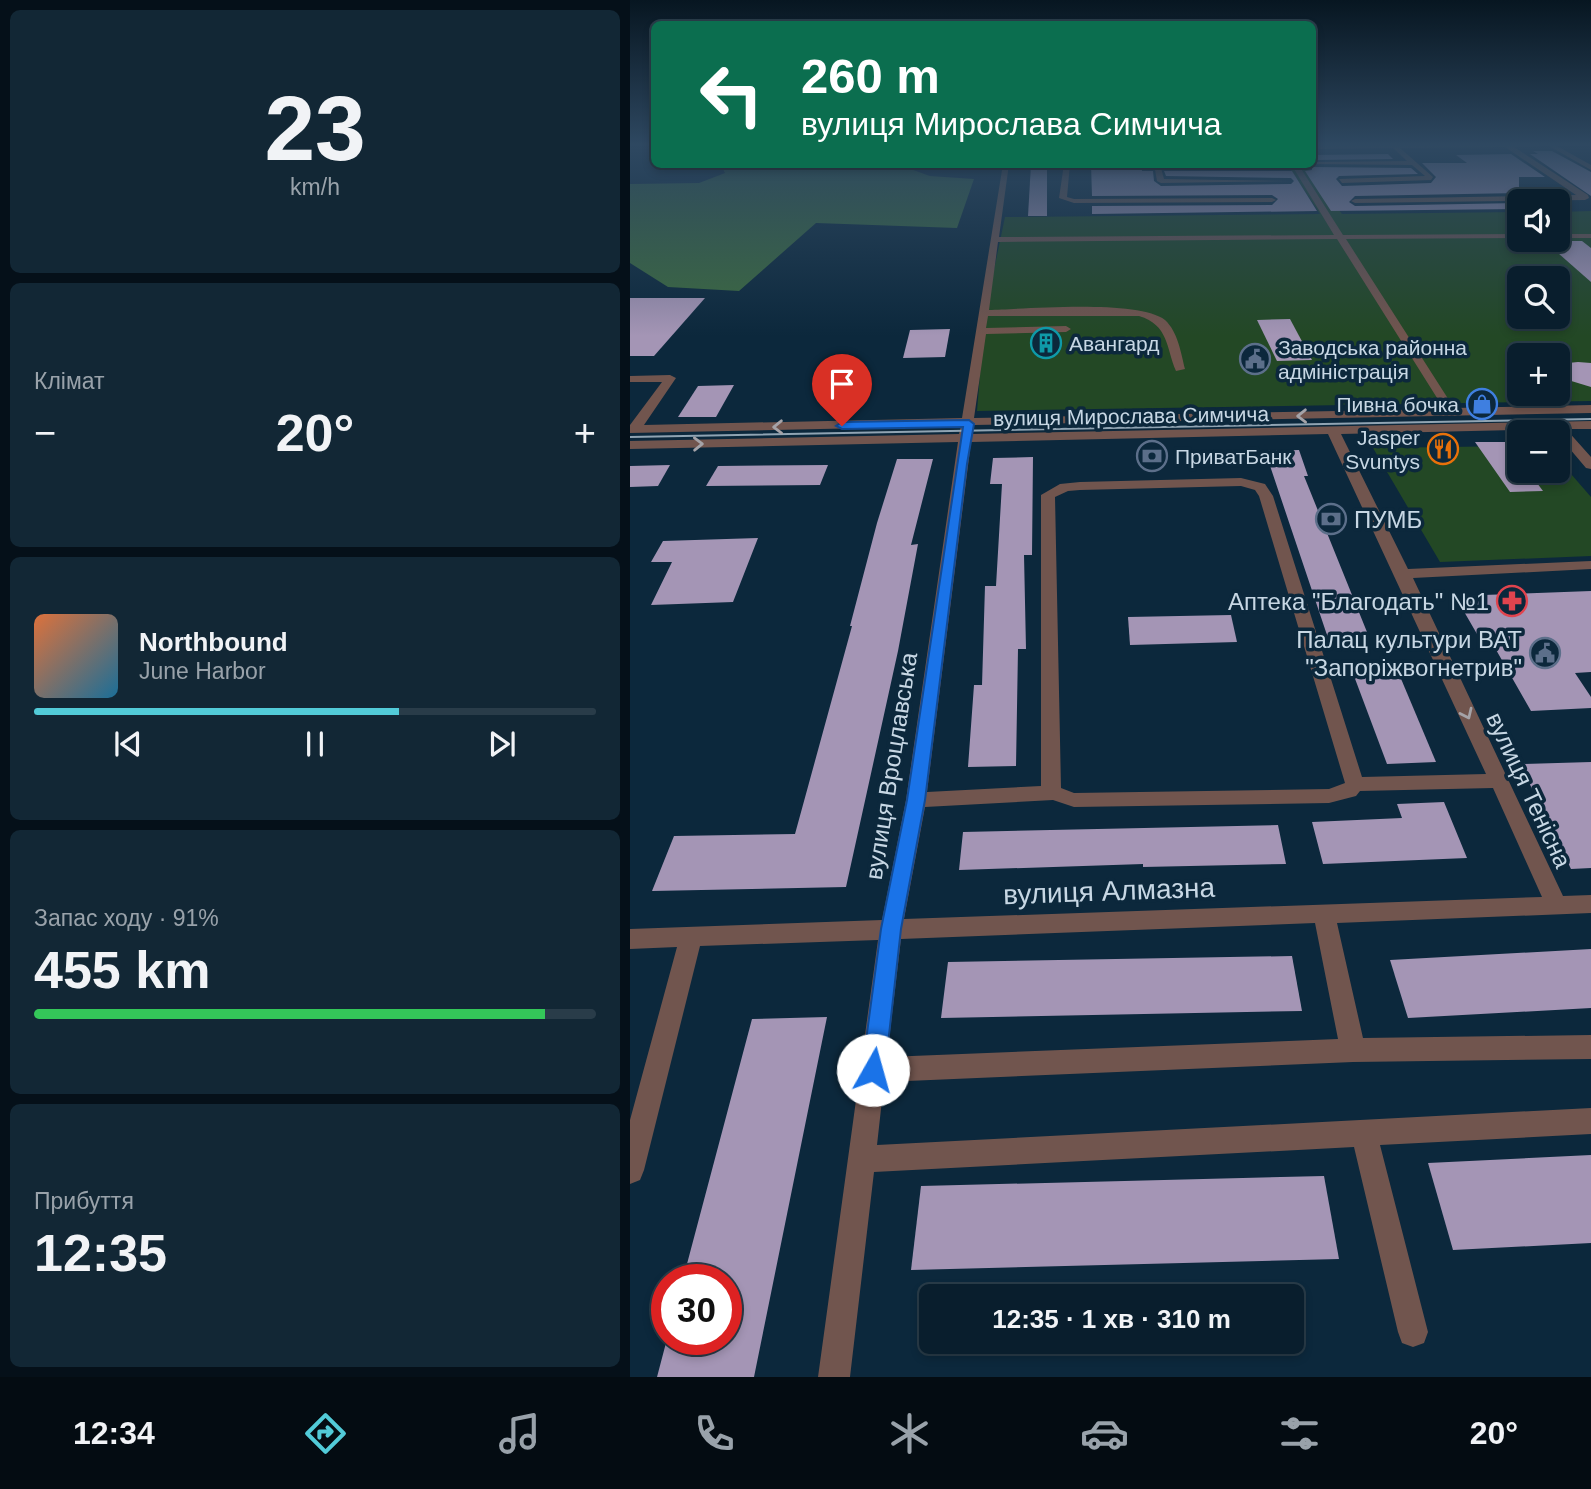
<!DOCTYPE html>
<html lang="uk">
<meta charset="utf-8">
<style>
:root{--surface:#091e2d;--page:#122735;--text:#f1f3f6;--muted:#99a2aa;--line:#293c49;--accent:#52cbd8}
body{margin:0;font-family:Arial,sans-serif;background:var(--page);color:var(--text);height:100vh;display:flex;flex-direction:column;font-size:26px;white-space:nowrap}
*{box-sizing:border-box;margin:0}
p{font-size:23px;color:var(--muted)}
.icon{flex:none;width:38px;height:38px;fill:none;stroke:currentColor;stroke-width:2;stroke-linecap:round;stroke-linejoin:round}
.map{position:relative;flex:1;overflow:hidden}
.panel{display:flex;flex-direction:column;gap:10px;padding:10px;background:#051019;width:630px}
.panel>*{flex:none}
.guide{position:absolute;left:21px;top:21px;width:665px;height:147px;border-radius:10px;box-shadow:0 4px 10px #0003,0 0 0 2px var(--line);background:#0b6e4f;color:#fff;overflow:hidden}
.controls{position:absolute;left:877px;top:189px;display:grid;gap:14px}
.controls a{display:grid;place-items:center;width:63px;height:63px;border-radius:10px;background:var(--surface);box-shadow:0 4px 10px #0003,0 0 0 2px var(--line);font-size:35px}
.speed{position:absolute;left:21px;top:1264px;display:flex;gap:14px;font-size:35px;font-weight:700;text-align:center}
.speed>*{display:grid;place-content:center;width:91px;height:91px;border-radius:50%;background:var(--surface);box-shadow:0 4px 10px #0003,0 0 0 2px var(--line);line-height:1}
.speed .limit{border:10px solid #d22;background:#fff;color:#111}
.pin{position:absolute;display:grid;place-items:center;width:60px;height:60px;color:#fff;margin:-72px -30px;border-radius:50% 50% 50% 0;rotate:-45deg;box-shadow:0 0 7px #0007}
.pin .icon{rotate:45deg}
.me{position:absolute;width:77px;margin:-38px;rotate:7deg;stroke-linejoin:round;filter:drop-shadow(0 0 5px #0008)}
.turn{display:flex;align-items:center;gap:24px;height:147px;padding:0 35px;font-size:32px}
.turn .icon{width:91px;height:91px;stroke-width:2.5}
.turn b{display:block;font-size:49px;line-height:60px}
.big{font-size:52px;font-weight:700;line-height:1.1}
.panel .tile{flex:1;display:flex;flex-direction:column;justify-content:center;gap:10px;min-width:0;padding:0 24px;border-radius:10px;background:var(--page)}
.panel .dial{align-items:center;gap:0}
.dial b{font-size:91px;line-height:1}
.song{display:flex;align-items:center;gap:21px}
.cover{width:84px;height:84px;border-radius:10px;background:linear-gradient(135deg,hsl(20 70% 55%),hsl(200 70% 35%))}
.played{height:7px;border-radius:4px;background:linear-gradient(90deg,var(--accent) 65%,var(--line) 65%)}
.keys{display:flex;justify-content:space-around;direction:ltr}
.heat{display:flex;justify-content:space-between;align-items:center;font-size:38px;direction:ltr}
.charge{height:10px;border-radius:5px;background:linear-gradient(90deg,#34c759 91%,var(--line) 0)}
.trip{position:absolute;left:289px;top:1284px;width:385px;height:70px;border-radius:10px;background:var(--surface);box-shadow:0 4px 10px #0003,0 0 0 2px var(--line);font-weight:700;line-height:70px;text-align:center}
.menu{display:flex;height:112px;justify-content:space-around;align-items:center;background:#040c12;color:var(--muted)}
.menu .icon{width:49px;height:49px}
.menu .active{color:var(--accent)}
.menu b{font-size:32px;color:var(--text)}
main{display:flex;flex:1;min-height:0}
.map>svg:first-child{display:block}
</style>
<main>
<section class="panel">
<div class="tile dial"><b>23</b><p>km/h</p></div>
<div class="tile"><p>Клімат</p>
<div class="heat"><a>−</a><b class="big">20°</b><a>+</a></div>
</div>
<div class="tile">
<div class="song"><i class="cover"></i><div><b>Northbound</b><p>June Harbor</p></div></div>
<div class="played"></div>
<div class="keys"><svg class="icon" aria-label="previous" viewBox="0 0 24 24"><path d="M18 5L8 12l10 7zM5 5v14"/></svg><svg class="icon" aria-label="pause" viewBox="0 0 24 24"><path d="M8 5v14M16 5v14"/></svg><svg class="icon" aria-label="next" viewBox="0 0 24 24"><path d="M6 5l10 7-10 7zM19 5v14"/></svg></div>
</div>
<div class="tile"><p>Запас ходу · 91%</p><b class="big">455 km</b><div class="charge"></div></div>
<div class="tile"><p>Прибуття</p><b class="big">12:35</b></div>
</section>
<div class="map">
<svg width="961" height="1377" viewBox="0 0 961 1377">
<rect width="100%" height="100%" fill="#0c283c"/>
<g fill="#234825" fill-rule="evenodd">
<path d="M657 164 675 165 712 214 889 212V240H928V212L961 211V401L347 411 355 313 375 217 690 214ZM889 278H928V317H889ZM889 355H928V394H889Z"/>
<path d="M889 446V471H928V459L961 497V556L810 562 743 448Z"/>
</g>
<path fill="#3d6b3f" d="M91 165H269L300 176 344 179 327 228 186 223 109 291 38 287 0 263V184L69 183 95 173Z"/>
<g fill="#a495b5">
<path d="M903 151H922L961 172V196L900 154H908Z"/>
<path d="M758 154 763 159 682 160V155Z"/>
<path d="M881 154 915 177H889V193L725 196 719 202 725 206 889 203V209L701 211 675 171 682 170V167L781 168 788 174 709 176 706 179 712 186 801 183 806 177 792 163H837L826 155Z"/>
<path d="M401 164H417V216H398Z"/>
<path d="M461 164H511L512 171H523L524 181 531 186 661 184 664 181 661 178 536 176 534 171H662L687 211 462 214V206L642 205 648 199 642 195 462 196Z"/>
<path d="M928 241H952L961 248V282L928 253Z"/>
<path d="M0 298H75L24 356H0Z"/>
<path d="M660 319 682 360 647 361 627 320Z"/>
<path d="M320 329 315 357 273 358 280 330Z"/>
<path d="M948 362 961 363V387L938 380 928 374V364Z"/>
<path d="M104 385 86 417H48L68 386Z"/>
<path d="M845 442H877L889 458V471H898L913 491 880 492Z"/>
<path d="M669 450 678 476H674L739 637 698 638 635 451Z"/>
<path d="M403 457 402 555H394L396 649H388L386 766 338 767 344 685H352L355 586H366L372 484H360L363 458Z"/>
<path d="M267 459H303L281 545 288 544 268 651 216 887 22 891 44 836 165 834 222 626H220L247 523Z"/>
<path d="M40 465 28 486 0 487V466Z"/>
<path d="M198 465 190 485 76 486 88 466Z"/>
<path d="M128 538 103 602 21 605 42 562H21L33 541Z"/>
<path d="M961 591V672L945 673 961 697V708L901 711 857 634H847L825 596Z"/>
<path d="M601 615 607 642 500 645 498 617Z"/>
<path d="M769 674 806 762 757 764 724 676Z"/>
<path d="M961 762V868L941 869 890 764Z"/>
<path d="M814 802 837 858 693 864 682 822 772 818 767 804Z"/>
<path d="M648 825 656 864 513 867V864L329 870 333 832Z"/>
<path d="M961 949V1008L778 1018 760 960Z"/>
<path d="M662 956 672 1011 311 1018 318 962Z"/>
<path d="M197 1017 124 1377H27L37 1339H96V1279H53L122 1019Z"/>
<path d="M961 1155V1243L823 1250 798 1163Z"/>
<path d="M694 1176 709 1259 281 1270 291 1186Z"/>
</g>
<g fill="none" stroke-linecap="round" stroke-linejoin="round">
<g fill="#71554e" fill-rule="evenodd">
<path d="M961 143V146H927L961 165V170L919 146 884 147 958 195 959 198 955 200 725 203 721 201 725 199 946 195 875 147 770 148 803 177 801 180 712 183 709 179 795 176 782 165 680 164 683 162 777 161 763 148 682 149V145Z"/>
<path d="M373 164H379L369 237 704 235 661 164H668L713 235 889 234V238L716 239 824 408 961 405V413L343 425 342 434 961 421V429H936L961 457V469L956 468 923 429 711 434 778 569 961 561V569L783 578 933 896 961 895V913L707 923 733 1038 961 1035V1059L723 1062 254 1082 247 1145 961 1108V1134L750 1145 798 1332 794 1343 783 1347 772 1343 768 1332 724 1147 244 1172 220 1377H188L248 940 70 946 14 1170 10 1180 0 1184V1120L47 947 0 949V929L252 920 276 800 328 442 0 449V441L329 434 331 426 0 433V425L32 382H0V376L40 375 46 378 14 425 332 418ZM707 239 814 409 344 418 356 334 436 332 441 329 436 326 356 328 358 316H509C539 325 536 348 546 371L555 369C551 353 548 332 535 320 509 299 395 309 359 310L368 242ZM698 434 856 774 732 777 643 496 635 484 611 478 450 482 430 484 411 495V786L297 792 341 442ZM611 486 625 490 629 496 715 783 699 789 444 793 431 788 425 497 438 491 450 490ZM863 788 912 897 274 919 295 807 423 800 444 807 699 803 726 796 730 791ZM685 923 708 1039 257 1057 271 939Z"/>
<path d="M434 164H440L437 197 444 199 642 198 646 200 642 202 444 203 429 198Z"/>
<path d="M524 164H646L643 167 531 168 534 179 661 181 531 183 527 181Z"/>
<rect x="928" y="234" width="33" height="4"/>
</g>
<path stroke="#90a4b3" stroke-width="2" d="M0 437 961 419"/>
</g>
<defs><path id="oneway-chevron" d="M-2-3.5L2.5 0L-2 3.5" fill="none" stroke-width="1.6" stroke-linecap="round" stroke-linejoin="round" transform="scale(1.75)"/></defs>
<g stroke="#a5a3a8">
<use href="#oneway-chevron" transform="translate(672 416) rotate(179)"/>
<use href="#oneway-chevron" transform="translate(148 427) rotate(179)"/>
<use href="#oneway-chevron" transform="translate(68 444) rotate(-1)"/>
<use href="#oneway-chevron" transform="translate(837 714) rotate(65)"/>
</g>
<linearGradient id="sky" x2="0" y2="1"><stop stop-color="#071621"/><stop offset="0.43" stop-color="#2e4861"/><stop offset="1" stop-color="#2e4861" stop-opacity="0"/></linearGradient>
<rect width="961" height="336" fill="url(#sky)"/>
<path fill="#1a73e8" stroke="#114b97" stroke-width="2" d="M339 420 344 424 337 464 295 800 271 929 255 1070 251 1078 243 1081 235 1078 232 1070 251 929 277 800 333 427 212 429 206 426 212 422Z"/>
<defs>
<g id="building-ring" transform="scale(1.575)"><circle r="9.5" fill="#0c283c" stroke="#0f9aa8" stroke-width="1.5"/><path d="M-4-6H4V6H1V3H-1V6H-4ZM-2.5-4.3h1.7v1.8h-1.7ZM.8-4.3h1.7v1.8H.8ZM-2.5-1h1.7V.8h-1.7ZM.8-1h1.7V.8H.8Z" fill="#0f9aa8"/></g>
<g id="civic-ring" transform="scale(1.575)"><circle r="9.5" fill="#0c283c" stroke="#5c6f8a" stroke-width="1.5"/><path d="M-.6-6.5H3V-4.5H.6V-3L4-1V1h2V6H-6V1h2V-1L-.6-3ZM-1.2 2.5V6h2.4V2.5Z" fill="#5c6f8a"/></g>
<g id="shop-ring" transform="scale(1.575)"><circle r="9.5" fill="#0c283c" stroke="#3f7fe0" stroke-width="1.5"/><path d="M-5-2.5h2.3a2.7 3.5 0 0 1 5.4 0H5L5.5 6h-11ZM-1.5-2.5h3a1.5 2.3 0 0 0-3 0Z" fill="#3f7fe0"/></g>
<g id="restaurant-ring" transform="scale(1.575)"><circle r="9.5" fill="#0c283c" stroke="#e8710a" stroke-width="1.5"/><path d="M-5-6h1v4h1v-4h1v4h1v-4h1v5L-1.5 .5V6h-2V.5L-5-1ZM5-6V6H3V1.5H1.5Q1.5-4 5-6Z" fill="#e8710a"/></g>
<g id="bank-ring" transform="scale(1.575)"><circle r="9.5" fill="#0c283c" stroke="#5c6f8a" stroke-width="1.5"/><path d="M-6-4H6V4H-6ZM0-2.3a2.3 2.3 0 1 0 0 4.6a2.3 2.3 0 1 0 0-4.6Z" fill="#5c6f8a"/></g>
<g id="pharmacy-ring" transform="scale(1.575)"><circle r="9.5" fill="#0c283c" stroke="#e0444e" stroke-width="1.5"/><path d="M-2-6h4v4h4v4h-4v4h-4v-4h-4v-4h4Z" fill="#e0444e"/></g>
</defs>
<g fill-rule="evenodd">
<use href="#building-ring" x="416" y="343"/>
<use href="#civic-ring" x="625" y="359"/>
<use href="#shop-ring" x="852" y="404"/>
<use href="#restaurant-ring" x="813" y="449"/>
<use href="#bank-ring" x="522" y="456"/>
<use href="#bank-ring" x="701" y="519"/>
<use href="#pharmacy-ring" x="882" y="601"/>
<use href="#civic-ring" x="915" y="653"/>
</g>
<g text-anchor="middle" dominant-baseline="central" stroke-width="7" stroke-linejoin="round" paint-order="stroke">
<g font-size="21" fill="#c7d7e4" stroke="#0c283c" text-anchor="start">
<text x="439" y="343">Авангард</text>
<text x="648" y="347">Заводська районна<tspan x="648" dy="24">адміністрація</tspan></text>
<text x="829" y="404" text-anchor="end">Пивна бочка</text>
<text x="790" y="437" text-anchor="end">Jasper<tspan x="790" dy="24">Svuntys</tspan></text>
<text x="545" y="456">ПриватБанк</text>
</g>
<g font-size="21" fill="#c7d7e4" stroke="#0c283c">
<text transform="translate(501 416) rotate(-1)">вулиця Мирослава Симчича</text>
</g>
<g font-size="24" fill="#c7d7e4" stroke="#0c283c" text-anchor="end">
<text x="724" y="519" text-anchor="start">ПУМБ</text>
<text x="859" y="601">Аптека "Благодать" №1</text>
<text x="892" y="639">Палац культури ВАТ<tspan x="892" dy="28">"Запоріжвогнетрив"</tspan></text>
</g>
<g font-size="24" fill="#c7d7e4" stroke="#0c283c">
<text transform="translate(261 766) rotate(-81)">вулиця Вроцлавська</text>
<text transform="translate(899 790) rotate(65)">вулиця Тенісна</text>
</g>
<g font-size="28" fill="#c7d7e4" stroke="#0c283c">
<text transform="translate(479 891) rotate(-2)">вулиця Алмазна</text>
</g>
</g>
</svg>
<div class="controls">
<a><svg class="icon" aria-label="sound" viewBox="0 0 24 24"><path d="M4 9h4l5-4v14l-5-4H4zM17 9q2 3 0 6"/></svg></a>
<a><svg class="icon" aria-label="search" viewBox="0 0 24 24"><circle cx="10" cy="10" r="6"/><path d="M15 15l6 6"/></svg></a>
<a>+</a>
<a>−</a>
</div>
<div class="speed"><div class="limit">30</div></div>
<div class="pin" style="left:212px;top:426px;background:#d93025"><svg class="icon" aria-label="arrive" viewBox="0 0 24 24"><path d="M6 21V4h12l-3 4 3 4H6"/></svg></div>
<svg class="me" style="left:243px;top:1070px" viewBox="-20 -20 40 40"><circle r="19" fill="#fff"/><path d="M0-13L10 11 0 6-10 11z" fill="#1a73e8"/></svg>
<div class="trip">12:35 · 1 хв · 310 m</div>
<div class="guide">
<div class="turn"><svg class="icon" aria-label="left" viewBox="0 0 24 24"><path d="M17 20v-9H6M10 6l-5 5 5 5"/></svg><div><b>260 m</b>вулиця Мирослава Симчича</div></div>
</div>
</div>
</main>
<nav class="menu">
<b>12:34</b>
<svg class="icon active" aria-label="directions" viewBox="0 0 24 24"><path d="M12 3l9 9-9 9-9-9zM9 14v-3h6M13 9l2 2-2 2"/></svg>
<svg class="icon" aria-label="music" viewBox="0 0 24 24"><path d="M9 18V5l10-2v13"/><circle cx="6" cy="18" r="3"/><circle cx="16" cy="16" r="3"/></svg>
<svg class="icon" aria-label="phone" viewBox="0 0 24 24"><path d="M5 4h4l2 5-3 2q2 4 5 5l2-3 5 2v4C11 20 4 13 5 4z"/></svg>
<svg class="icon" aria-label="climate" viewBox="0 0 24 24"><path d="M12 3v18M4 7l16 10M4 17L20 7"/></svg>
<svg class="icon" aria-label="car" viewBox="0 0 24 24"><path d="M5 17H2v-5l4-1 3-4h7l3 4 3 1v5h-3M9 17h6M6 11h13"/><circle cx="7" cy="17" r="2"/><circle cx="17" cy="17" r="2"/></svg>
<svg class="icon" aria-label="filters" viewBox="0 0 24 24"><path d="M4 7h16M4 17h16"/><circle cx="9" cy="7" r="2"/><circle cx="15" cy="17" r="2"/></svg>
<b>20°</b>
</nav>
